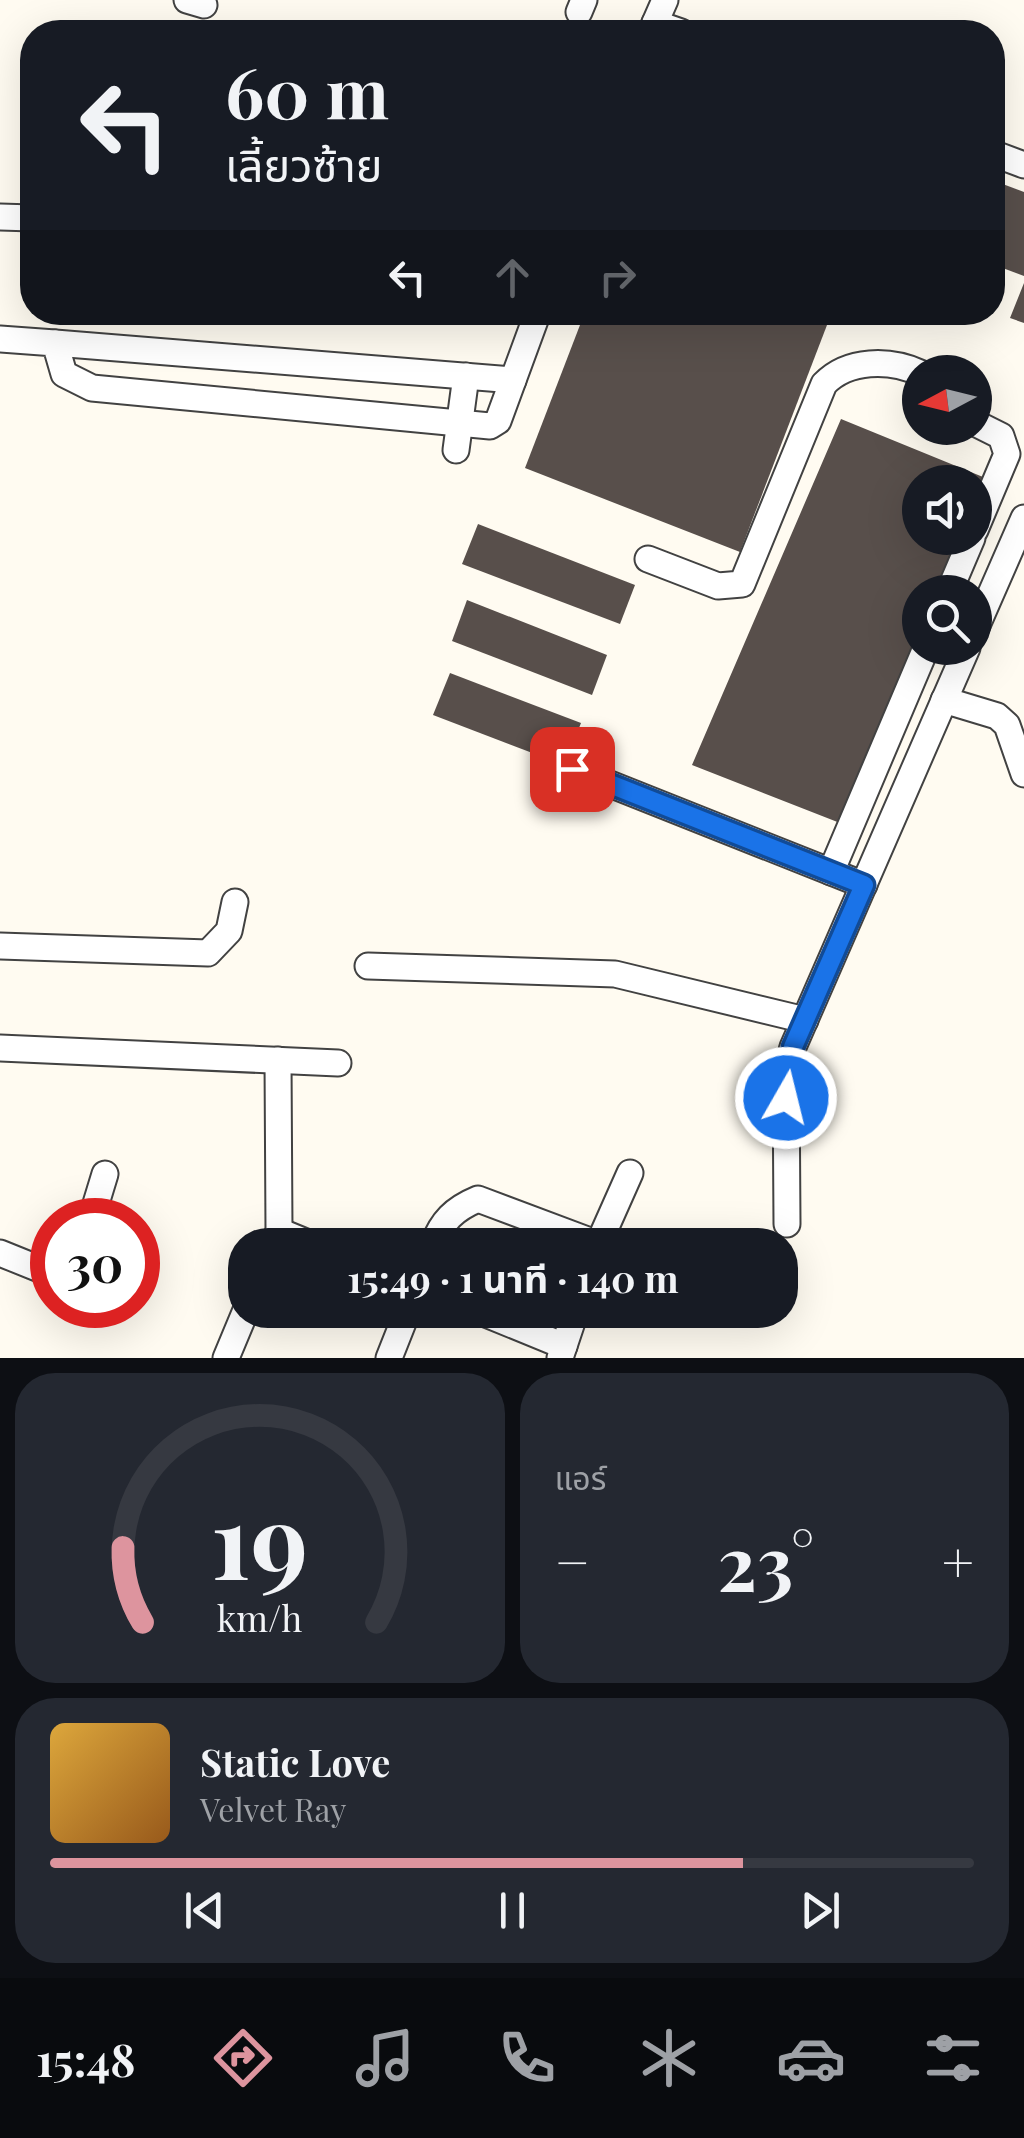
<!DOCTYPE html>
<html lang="th">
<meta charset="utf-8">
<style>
:root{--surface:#171b24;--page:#242831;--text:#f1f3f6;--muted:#9ea1a6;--line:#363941;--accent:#dd949e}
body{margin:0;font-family:"Playfair Display","Noto Sans Thai",serif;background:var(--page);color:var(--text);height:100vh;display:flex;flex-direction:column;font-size:38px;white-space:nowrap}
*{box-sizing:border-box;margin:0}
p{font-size:32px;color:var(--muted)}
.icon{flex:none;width:55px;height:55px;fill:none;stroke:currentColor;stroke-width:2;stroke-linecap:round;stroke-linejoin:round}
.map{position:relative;height:1358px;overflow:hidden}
.drawer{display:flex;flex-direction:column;gap:15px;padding:15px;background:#0d0f14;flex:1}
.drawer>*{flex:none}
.guide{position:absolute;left:20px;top:20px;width:985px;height:305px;border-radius:40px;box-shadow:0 10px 40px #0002;background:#171b24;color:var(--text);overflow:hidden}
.needle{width:65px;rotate:263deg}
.controls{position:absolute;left:902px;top:355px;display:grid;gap:20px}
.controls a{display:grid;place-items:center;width:90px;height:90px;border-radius:50%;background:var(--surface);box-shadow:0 10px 40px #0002;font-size:50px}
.speed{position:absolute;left:30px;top:1198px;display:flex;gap:20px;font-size:50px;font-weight:700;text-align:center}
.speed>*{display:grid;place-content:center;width:130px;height:130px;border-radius:50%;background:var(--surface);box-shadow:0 10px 40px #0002;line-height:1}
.speed .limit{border:15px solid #d22;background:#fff;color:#111}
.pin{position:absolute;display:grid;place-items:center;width:85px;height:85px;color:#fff;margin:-42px;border-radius:20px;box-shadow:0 5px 15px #0006}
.me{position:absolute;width:110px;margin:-55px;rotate:8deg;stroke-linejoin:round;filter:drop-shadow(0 0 8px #0008)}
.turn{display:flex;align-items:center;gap:35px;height:210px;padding:0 40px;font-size:45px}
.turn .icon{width:130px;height:130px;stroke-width:2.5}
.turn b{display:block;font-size:70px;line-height:85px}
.lanes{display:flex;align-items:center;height:95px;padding:0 40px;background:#0003;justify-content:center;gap:50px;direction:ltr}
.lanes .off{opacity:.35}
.big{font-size:75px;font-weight:700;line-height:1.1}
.drawer .card{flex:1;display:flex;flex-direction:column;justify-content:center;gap:15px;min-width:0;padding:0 35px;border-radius:40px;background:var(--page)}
.drawer .dial{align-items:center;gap:0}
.dial svg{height:260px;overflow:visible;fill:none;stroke:var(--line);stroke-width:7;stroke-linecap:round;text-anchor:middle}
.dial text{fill:var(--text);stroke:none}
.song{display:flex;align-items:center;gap:30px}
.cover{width:120px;height:120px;border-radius:15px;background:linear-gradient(135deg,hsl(40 70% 55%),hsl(30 70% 35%))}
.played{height:10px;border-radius:5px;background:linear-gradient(90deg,var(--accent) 75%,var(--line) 75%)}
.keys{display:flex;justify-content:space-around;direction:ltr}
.heat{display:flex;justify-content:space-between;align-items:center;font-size:55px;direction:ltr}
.drawer .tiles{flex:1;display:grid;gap:15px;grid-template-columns:1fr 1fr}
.card:last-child{grid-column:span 2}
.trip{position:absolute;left:228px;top:1228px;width:570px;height:100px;border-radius:40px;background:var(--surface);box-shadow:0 10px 40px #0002;font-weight:700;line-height:100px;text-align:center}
.tab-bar{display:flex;height:160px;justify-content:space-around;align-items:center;background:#090b0e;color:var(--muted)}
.tab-bar .icon{width:70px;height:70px}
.tab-bar .on{color:var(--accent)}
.tab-bar b{font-size:45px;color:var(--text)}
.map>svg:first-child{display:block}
</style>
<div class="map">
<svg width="1024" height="1358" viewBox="0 0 1024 1358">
<rect width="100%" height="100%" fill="#fffbf1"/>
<g fill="#584f4b">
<path d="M992 180 1024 192V276L992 264Z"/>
<path d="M1024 283V323L1010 318Z"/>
<path d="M585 312H832L740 552 525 468Z"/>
<path d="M841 419 983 477 975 495V482H920V538H958L935 592H920V629L840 823 692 765Z"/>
<path d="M478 524 635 585 620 624 462 564Z"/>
<path d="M467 600 607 655 592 695 452 641Z"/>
<path d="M450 673 581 723 564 765 433 715Z"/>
</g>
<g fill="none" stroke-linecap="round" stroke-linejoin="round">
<g stroke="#424242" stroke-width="29">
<g id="minor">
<path d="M187 0 204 5"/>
<path d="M579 12 584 0"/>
<path d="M655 23 681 32"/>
<path d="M651 32 665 0"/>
<path d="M992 153 1024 165"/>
<path d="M0 217 32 218"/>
<path d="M0 339 55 343 64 374 92 388 490 426 498 421 538 312"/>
<path d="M55 343 513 380"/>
<path d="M975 423 1001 436 1007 454 975 530"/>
<path d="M456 450 466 376"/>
<path d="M648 559 718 586 742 584 824 384C848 359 890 359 920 373"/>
<path d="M949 592 972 538"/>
<path d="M975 630 1024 518"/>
<path d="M944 700 997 716 1007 725 1024 774"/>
<path d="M572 769 864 885"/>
<path d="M831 872 926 648"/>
<path d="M0 946 208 953 229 931 235 902"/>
<path d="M368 966 615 974 805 1020"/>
<path d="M0 1048 338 1063"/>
<path d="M91 1220 105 1174"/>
<path d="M787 1224 786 1071 793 1047 967 648"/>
<path d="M279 1231 313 1245"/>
<path d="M273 1245 279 1231 278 1060"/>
<path d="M433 1245C442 1221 454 1209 478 1199L598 1244"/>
<path d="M598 1245 630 1173"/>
<path d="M0 1253 52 1274"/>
<path d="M476 1310 564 1346"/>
<path d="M226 1358 246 1310"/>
<path d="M389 1358 408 1310"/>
<path d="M560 1358 576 1310"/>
</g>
</g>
<use href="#minor" stroke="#fff" stroke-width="25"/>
</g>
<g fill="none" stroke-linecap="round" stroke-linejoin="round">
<g stroke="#114b97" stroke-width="25">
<path id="route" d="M572 769 864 885 793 1047 786 1098"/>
</g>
<use href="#route" stroke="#1a73e8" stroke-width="18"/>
</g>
</svg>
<div class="controls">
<a><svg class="needle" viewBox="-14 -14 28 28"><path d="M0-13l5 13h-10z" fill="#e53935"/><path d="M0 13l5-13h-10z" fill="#9ea1a6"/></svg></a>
<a><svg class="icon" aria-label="sound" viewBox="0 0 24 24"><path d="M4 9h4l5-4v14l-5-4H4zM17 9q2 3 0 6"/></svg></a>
<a><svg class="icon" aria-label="search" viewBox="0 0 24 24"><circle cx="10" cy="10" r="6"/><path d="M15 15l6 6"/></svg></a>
</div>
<div class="speed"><div class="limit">30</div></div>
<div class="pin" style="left:572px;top:769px;background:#d93025"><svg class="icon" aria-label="arrive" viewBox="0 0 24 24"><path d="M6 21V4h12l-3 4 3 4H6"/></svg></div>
<svg class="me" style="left:786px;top:1098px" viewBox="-20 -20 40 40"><circle r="17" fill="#1a73e8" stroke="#fff" stroke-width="3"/><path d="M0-11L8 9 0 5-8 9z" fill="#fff"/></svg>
<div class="trip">15:49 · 1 นาที · 140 m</div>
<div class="guide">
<div class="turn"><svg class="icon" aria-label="left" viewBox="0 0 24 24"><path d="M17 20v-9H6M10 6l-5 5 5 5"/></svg><div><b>60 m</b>เลี้ยวซ้าย</div></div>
<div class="lanes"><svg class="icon" aria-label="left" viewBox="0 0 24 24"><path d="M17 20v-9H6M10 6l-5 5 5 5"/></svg><svg class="icon off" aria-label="ahead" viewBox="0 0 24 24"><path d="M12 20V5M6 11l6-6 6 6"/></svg><svg class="icon off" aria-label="right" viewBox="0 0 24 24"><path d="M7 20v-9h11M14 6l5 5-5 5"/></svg></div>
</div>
</div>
<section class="drawer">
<div class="tiles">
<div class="card dial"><svg viewBox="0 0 100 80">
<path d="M14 69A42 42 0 1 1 86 69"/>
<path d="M14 69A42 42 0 0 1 8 46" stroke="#dd949e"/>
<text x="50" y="56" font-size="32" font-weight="700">19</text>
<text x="50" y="72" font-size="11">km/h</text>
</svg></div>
<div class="card"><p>แอร์</p>
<div class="heat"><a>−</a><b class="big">23°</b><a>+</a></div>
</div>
<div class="card">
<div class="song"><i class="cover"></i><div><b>Static Love</b><p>Velvet Ray</p></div></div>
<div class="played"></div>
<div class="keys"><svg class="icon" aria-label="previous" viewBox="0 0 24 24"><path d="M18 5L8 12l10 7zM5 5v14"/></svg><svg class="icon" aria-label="pause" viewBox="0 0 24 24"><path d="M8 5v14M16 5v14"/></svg><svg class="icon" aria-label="next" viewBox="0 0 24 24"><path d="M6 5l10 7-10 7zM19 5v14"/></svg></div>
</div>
</div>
</section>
<nav class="tab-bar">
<b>15:48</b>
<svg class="icon on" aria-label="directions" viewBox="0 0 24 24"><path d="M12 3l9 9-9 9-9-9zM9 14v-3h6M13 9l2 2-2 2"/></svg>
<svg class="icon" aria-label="music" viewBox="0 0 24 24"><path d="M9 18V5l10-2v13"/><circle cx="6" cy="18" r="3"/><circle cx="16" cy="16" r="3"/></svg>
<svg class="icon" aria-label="phone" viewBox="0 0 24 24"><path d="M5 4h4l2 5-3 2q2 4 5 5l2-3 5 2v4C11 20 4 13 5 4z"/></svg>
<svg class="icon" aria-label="climate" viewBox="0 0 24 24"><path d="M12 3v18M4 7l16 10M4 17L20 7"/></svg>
<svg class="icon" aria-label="car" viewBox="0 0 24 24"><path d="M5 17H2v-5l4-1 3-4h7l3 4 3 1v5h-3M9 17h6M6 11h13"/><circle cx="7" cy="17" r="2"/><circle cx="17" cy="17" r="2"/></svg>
<svg class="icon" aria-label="filters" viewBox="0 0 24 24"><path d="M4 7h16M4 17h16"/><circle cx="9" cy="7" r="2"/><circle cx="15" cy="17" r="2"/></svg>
</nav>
